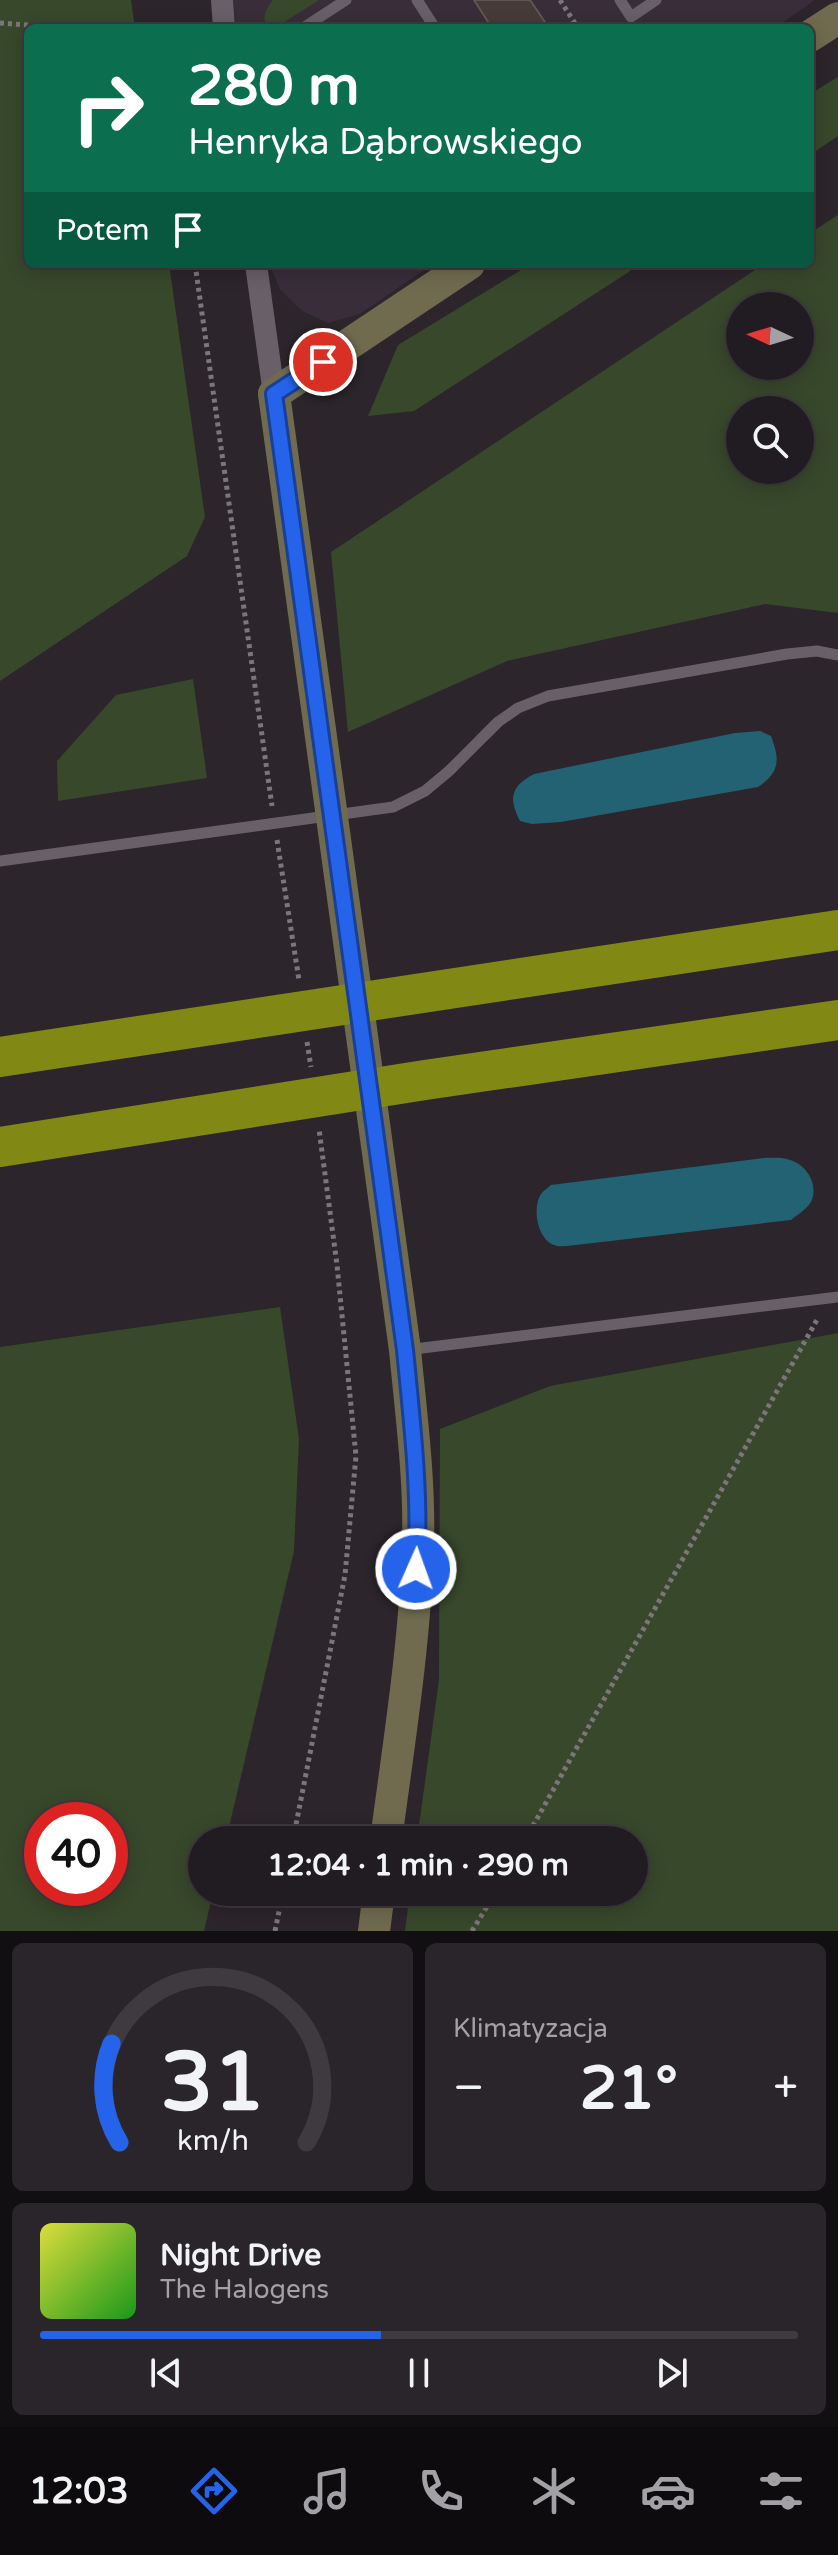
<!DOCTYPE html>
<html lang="pl">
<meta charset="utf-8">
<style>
:root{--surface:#211c21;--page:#29252a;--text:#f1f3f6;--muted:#a2a1a5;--line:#3e3a3f;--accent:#2563eb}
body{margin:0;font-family:"Varela Round",sans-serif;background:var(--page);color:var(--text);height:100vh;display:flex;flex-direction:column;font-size:30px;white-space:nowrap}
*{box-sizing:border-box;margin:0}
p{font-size:26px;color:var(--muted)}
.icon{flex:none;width:44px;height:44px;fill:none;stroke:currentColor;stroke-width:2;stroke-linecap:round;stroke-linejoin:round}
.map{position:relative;height:1931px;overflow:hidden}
.sheet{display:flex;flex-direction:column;gap:12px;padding:12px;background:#120f12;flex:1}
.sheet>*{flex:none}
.guide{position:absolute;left:24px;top:24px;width:790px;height:244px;border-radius:12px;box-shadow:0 4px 20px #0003,0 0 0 2px var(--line);background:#0b6e4f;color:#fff;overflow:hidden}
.needle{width:52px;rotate:274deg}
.buttons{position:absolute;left:726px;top:292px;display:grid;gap:16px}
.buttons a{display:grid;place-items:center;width:88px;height:88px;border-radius:50%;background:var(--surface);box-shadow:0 4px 20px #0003,0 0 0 2px var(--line);font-size:40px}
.speed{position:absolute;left:24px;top:1802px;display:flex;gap:16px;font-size:40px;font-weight:700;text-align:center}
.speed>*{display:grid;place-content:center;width:104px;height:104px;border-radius:50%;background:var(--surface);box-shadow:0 4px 20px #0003,0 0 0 2px var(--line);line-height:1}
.speed .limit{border:12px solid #d22;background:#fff;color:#111}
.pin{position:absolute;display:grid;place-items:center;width:68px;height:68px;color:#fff;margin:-34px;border:4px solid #fff;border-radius:50%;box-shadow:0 2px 8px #0007}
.me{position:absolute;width:88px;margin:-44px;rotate:2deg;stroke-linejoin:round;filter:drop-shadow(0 0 6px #0008)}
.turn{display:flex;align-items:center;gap:28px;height:168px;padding:0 32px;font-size:36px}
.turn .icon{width:104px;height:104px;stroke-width:2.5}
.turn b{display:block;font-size:56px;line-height:68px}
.then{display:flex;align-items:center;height:76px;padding:0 32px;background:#0003;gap:16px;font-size:30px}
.big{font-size:60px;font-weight:700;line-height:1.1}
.sheet .tile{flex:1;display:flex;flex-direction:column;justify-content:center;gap:12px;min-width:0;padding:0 28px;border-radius:12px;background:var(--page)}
.sheet .dial{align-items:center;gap:0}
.dial svg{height:208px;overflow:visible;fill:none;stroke:var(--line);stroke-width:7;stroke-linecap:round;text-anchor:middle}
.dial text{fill:var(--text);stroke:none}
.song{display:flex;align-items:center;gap:24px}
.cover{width:96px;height:96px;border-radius:12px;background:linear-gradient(135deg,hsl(60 70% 55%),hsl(120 70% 35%))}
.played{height:8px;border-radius:4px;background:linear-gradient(90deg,var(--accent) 45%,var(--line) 45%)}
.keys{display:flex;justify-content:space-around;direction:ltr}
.heat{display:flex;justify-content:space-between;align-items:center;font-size:44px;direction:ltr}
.sheet .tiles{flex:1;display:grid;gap:12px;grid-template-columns:1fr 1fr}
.tile:last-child{grid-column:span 2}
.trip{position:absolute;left:188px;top:1826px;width:460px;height:80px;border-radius:40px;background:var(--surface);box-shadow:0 4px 20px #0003,0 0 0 2px var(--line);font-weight:700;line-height:80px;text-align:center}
.dock{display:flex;height:128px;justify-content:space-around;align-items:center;background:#0d0b0d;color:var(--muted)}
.dock .icon{width:56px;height:56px}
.dock .selected{color:var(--accent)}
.dock b{font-size:36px;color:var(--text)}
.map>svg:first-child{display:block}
</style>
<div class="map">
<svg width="838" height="1931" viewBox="0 0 838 1931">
<rect width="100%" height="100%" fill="#2c252c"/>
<g fill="#382d38">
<path d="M233 0H815L775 28H236Z"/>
<path d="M269 264H433L360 314 328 323 302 311 280 289Z"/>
</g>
<g fill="#38482b" fill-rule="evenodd">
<path d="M0 0H131L135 28H28V264H169L205 517 187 556 0 681Z"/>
<path d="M273 0H319L275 28H269C260 19 266 8 273 0Z"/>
<path d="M838 77V136L810 155V94Z"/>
<path d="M838 215V613L765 604 507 661 348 732 331 552 764 264H810V233ZM800 306V366H740V306ZM740 410H800V470H740Z"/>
<path d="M531 264H641L414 411 368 416 398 345Z"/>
<path d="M193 679 207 778 58 801 57 761 116 695Z"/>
<path d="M280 1307 299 1439 294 1551 226 1840H202V1892H213L204 1931H0V1347ZM42 1820H110V1888H42Z"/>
<path d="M838 1333V1931H405L410 1892H634V1840H417L439 1680 440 1429 550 1386Z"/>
</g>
<g fill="#226273">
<path d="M760 731 771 736C780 760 780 772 758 787L561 822 532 824 520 821C508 798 511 786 534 774L735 733Z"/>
<path d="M764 1158C772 1158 782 1157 790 1160 807 1165 819 1185 811 1202 807 1209 797 1215 791 1220L567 1246C563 1246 558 1247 554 1245 537 1239 532 1207 541 1194 544 1190 548 1188 551 1185Z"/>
</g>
<path fill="#463b38" stroke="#615552" stroke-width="2" d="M474 0H530L549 28H492Z"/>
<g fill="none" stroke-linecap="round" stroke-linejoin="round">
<g stroke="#7c757c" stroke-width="5" stroke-dasharray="4 4" stroke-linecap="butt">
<path d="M560 0 578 28"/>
<path d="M0 23 67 28"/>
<path d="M195 264 272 806"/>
<path d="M277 840 299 980"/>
<path d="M307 1042 311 1067"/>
<path d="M293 1840 345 1575 356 1456 337 1265 319 1129"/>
<path d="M525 1840 818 1318"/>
<path d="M275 1931 283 1892"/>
<path d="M472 1931 496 1892"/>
</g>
<g stroke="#685f68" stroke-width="11">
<path d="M417 0 435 28"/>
<path d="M620 0 631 17 656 0"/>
<path d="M303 28 346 0"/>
<path d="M0 861 393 807 425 791 449 771 498 722 518 708 548 696 787 654 817 651 838 655"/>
<path d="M406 1350 838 1297"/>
</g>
<g stroke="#685f68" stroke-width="22">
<path d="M222 0 224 28"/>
<path d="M256 264 274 394"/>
</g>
<g stroke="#706b4f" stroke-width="32">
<path d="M810 36 838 18"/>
<path d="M386 1840C399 1742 415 1643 418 1544 420 1480 411 1414 405 1350L274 394 469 264"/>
<path d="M374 1931 379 1892"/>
</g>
<g stroke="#828814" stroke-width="40">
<path d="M0 1057 838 930"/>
<path d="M0 1147 425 1080 838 1020"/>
</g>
</g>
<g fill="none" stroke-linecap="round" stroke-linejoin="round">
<g stroke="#184099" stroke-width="20">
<path id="route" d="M323 362 274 394 405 1350C412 1422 421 1497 416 1569"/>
</g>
<use href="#route" stroke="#2563eb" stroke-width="14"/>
</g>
</svg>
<div class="buttons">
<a><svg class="needle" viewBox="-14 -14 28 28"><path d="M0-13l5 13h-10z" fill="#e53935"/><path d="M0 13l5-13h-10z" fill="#a2a1a5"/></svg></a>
<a><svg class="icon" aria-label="search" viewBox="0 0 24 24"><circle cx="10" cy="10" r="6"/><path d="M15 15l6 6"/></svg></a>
</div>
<div class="speed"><div class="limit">40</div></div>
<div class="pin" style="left:323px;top:362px;background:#d93025"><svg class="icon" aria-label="arrive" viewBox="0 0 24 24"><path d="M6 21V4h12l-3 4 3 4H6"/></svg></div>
<svg class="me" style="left:416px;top:1569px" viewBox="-20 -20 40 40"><circle r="17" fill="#2563eb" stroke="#fff" stroke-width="3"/><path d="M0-11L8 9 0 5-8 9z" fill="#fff"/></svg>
<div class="trip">12:04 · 1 min · 290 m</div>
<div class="guide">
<div class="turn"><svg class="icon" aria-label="right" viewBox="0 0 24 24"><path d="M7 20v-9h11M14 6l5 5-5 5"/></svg><div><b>280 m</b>Henryka Dąbrowskiego</div></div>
<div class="then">Potem<svg class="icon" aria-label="arrive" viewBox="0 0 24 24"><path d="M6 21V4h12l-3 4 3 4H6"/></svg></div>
</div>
</div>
<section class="sheet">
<div class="tiles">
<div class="tile dial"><svg viewBox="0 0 100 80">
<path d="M14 69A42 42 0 1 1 86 69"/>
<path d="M14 69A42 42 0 0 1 11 31" stroke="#2563eb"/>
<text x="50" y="56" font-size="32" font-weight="700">31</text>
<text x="50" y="72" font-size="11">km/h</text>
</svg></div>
<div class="tile"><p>Klimatyzacja</p>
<div class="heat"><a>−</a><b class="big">21°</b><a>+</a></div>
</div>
<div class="tile">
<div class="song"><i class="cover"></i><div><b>Night Drive</b><p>The Halogens</p></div></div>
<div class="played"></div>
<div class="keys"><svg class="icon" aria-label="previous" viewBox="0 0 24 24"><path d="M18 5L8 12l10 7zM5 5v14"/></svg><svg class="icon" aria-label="pause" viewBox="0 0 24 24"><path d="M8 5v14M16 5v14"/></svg><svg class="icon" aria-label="next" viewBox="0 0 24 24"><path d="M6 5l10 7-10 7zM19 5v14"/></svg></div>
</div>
</div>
</section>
<nav class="dock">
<b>12:03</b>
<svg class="icon selected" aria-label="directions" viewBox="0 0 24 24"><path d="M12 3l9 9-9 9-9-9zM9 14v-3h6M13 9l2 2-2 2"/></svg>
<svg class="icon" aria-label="music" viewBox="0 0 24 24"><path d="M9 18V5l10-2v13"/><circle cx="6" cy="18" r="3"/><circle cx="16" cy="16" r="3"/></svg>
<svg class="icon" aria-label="phone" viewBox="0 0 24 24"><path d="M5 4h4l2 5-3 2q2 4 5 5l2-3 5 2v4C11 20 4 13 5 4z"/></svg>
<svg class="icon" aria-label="climate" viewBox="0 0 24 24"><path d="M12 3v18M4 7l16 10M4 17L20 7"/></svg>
<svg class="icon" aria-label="car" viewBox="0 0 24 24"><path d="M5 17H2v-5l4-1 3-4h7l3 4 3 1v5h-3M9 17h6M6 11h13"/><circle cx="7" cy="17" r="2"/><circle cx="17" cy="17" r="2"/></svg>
<svg class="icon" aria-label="filters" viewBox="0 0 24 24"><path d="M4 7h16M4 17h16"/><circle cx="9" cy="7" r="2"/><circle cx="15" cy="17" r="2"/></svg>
</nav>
